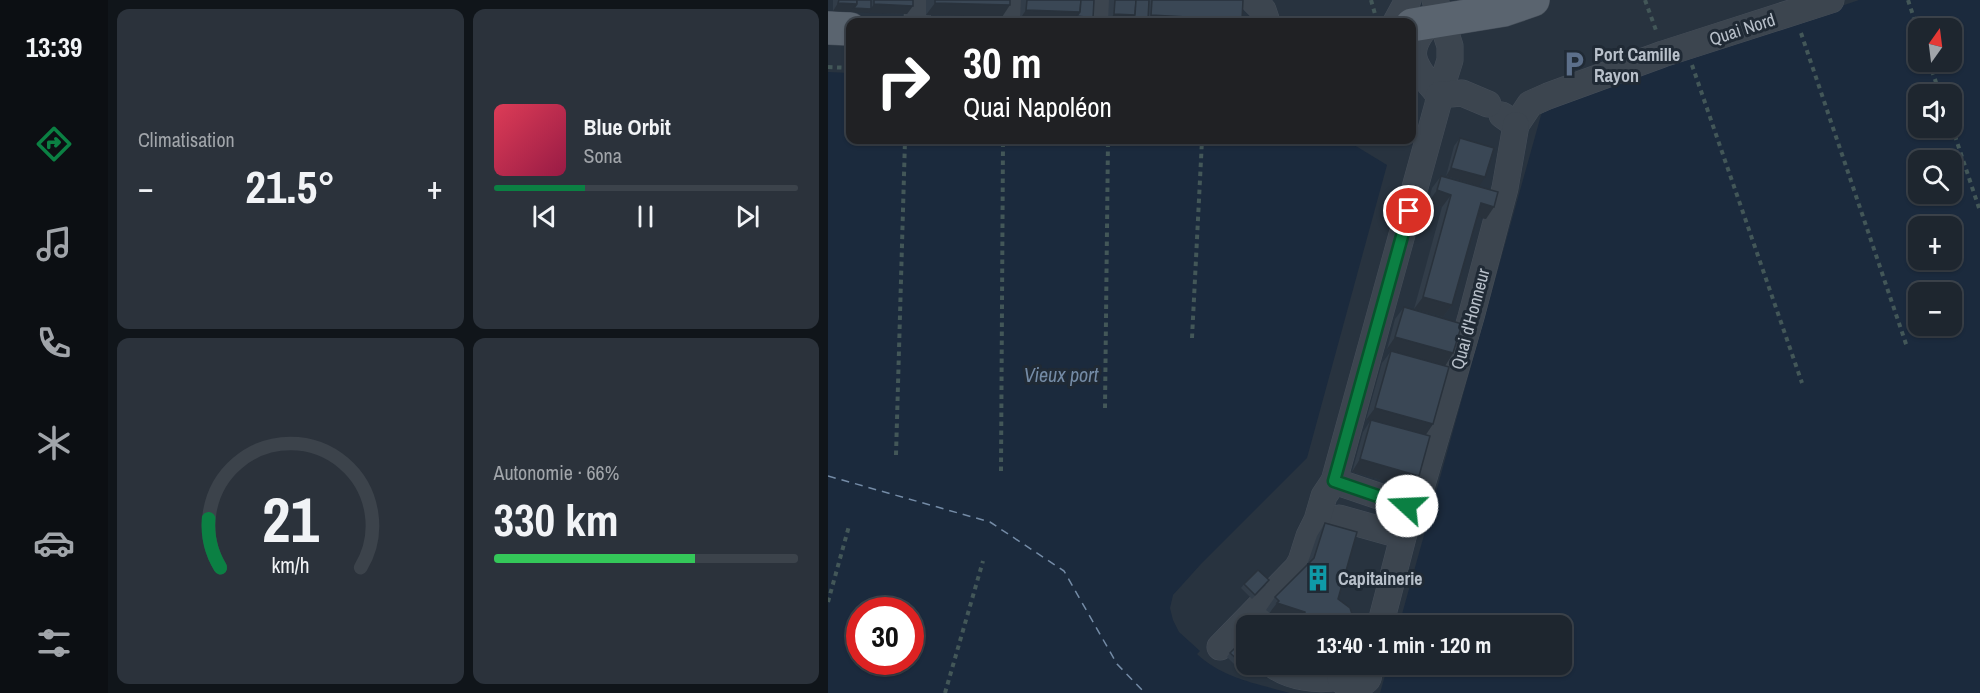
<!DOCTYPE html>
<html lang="fr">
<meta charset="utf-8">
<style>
:root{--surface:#1e262f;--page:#2b323b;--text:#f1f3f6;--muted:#a1a5aa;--line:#3c434b;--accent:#0b8043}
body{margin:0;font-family:"Archivo Narrow",sans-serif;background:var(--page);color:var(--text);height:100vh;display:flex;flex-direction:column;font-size:22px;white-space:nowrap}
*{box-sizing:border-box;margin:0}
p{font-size:20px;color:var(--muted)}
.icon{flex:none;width:33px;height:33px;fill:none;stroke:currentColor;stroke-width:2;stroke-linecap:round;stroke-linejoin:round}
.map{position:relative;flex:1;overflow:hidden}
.side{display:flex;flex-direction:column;gap:9px;padding:9px;background:#10151a;width:720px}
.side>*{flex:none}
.hud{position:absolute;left:18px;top:18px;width:570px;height:126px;border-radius:12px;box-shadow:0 2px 4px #0004,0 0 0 2px var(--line);background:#202124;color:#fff;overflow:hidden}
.needle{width:39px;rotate:14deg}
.tools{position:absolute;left:1080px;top:18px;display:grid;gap:12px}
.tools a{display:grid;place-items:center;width:54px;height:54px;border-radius:12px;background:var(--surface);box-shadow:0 2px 4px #0004,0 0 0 2px var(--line);font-size:30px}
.speed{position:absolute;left:18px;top:597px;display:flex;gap:12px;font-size:30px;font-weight:700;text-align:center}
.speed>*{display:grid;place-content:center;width:78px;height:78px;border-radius:50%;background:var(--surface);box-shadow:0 2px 4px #0004,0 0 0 2px var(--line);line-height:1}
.speed .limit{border:9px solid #d22;background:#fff;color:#111}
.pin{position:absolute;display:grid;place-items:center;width:51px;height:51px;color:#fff;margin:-26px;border:3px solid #fff;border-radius:50%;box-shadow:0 2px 6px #0007}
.me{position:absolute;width:66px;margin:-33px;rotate:290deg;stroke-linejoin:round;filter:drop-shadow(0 0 4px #0008)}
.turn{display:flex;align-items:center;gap:21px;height:126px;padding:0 18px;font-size:27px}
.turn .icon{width:78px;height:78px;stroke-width:2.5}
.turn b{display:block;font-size:42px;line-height:51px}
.big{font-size:45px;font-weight:800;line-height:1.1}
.side .tile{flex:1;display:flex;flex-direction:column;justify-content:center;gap:9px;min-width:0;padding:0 21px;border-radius:12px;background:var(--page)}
.side .dial{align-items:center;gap:0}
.dial svg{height:156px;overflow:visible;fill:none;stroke:var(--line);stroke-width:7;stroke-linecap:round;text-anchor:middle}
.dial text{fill:var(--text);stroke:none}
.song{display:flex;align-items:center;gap:18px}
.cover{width:72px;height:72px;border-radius:9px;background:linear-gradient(135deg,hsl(350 70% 55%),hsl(340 70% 35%))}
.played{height:6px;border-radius:3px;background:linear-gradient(90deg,var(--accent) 30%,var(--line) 30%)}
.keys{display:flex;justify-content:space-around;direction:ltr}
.heat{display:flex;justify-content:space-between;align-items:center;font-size:33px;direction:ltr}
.charge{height:9px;border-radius:4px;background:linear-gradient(90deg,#34c759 66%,var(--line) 0)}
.side .tiles{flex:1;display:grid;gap:9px;grid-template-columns:repeat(2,1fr)}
.trip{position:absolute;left:408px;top:615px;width:336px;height:60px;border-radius:12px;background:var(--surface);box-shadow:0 2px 4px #0004,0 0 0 2px var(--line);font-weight:800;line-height:60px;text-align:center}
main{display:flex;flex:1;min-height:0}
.tab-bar{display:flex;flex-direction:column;width:108px;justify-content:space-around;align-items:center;background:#0c0f13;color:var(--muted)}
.tab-bar .icon{width:42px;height:42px}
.tab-bar .active{color:var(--accent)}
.tab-bar b{font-size:27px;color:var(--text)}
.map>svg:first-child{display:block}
</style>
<main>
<nav class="tab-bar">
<b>13:39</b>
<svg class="icon active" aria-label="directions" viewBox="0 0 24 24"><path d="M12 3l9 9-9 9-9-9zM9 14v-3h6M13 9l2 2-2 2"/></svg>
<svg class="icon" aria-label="music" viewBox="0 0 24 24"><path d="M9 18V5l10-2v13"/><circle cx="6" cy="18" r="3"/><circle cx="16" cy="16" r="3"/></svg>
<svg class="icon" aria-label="phone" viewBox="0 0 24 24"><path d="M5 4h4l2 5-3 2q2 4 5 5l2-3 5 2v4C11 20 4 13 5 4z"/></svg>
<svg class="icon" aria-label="climate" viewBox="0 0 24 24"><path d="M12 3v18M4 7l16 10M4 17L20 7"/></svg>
<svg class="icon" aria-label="car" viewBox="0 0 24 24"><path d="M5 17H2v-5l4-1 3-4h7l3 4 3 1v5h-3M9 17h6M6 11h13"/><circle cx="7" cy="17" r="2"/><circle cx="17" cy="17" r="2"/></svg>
<svg class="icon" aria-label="filters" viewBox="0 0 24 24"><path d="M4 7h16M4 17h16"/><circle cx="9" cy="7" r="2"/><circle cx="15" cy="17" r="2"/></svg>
</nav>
<section class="side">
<div class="tiles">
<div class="tile"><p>Climatisation</p>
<div class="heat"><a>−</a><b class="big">21.5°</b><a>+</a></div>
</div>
<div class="tile">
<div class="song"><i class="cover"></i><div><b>Blue Orbit</b><p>Sona</p></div></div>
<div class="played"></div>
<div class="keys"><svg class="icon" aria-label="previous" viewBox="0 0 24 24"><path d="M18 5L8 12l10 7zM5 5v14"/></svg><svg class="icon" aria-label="pause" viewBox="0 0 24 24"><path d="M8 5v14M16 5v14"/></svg><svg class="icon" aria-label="next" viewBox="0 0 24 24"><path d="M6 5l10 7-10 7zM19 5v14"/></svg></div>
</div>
<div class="tile dial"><svg viewBox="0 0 100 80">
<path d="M14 69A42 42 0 1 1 86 69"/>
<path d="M14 69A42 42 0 0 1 8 44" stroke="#0b8043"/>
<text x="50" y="56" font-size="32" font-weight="700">21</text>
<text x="50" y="72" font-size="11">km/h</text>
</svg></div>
<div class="tile"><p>Autonomie · 66%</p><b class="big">330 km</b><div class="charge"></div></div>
</div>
</section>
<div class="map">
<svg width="1152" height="693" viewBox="0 0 1152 693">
<rect width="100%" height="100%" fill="#28333f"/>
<g fill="#1b2a3d" fill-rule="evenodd">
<path d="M1031 0H1152V693H552L560 665 734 664V626L571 625 715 108ZM1090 28H1124V62H1090ZM1090 94H1124V128H1090ZM1090 160H1124V194H1090ZM1090 226H1124V260H1090ZM1090 292H1124V326H1090Z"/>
<path d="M0 72 22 73V140H518L559 165 479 458 373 564 345 595 342 608 345 620 351 632 372 651 369 654C394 678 430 684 462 693H0ZM32 610H82V662H32Z"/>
</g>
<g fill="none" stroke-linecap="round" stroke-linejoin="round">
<path stroke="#748ba6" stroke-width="1.5" stroke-dasharray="8 6" stroke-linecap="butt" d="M0 476 162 522 236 571 289 664 317 693"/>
<g stroke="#454e59" stroke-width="27">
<g id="minor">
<path d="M425 0 435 10 439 22"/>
<path d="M603 21C572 54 587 66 611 95L622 60V46L607 0"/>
<path d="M89 22 90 0"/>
<path d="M182 22 184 0"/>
<path d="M272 22V0"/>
<path d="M568 22 580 0"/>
<path d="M674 115 688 125 702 104 720 96 835 54 1003 0"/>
<path d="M580 506 591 495 643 317 677 188 688 125"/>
<path d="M511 518 575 536"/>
<path d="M552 626 581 514 580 506 506 481 610 104 611 95 634 93 660 104"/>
<path d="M392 647 469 568 473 561 481 536 489 520 496 496 506 481"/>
<path d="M444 664C462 678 490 681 511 677"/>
<path d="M521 664 513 672C504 693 564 685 530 664"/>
</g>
</g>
<g stroke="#454e59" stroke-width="34">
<g id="major">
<path d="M584 25 676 10 705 0"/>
<path d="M0 28 22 29"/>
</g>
</g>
<g stroke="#435758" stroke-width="4" stroke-dasharray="4.5 4.5" stroke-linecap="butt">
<path d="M543 0 547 14"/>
<path d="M817 0 829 33"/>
<path d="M1080 0 1090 30"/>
<path d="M973 33 1079 347"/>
<path d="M1101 62 1112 94"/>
<path d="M864 65 974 383"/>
<path d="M0 67 22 68"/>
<path d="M1124 127 1152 211"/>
<path d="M364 338 374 140"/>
<path d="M277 408 280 140"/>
<path d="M68 455 77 140"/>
<path d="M173 471 175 140"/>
<path d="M0 602 21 526"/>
<path d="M117 693 155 561"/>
</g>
<use href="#minor" stroke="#3c454f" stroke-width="26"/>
<use href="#major" stroke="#5a646f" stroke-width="33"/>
</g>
<g fill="#323d49">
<path d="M5 0H85L79 14 5 11Z"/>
<path d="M98 0H182L174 17 98 15Z"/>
<path d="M193 0H266L262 22 192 19Z"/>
<path d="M281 0H415L412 22H280Z"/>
<path d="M632 138 651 186 618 176 626 146Z"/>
<path d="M613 176 658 219 649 217 624 305 615 317 586 309 614 207 600 203 604 188Z"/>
<path d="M576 307 625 353 617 366 605 424 597 435 591 476 582 488 524 472 535 432 542 421 538 420 554 363 563 351 602 361 559 349 567 319Z"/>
<path d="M497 523 510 599 525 620 526 626H468V624L440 615 442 613 438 610 447 597 479 565 489 536Z"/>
<path d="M416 584 438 585 424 599 413 588Z"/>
<path d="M402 653 418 654 407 665 399 657Z"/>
</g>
<g fill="#29323c">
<path d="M10 3 29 4 23 12 5 11Z"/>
<path d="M107 3 182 5 174 17 98 15Z"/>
<path d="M46 4 85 6 79 14 40 13Z"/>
<path d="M26 8 43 9 40 13 23 12Z"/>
<path d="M198 10 252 12 246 21 192 19Z"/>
<path d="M286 14 307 15 320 20 323 15 414 20 412 22H280Z"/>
<path d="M249 16 265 18 262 22 246 21Z"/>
<path d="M623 168 657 177 651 186 618 176Z"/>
<path d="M609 190 623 195 614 207 600 203Z"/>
<path d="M653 203 666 207 658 219 644 216Z"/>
<path d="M595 297 624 305 615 317 586 309Z"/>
<path d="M567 337 625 353 617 366 559 349Z"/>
<path d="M547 408 605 424 597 436 538 420Z"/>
<path d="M532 459 591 476 582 488 524 472Z"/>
<path d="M449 603 477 612 468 624 440 615Z"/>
</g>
<g fill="#3a4755" stroke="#29323c" stroke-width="1.5">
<path d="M11 0H29V4L10 3Z"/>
<path d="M29 0H43V9L26 8 29 4Z"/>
<path d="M46 0H85V6L46 4Z"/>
<path d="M107 0H182V5L107 3Z"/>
<path d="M199 0H253L252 12 198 10Z"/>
<path d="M253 0H266L265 18 249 16 252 12Z"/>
<path d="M287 0H308L307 15 286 14Z"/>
<path d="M308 0H321L320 20 304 19 307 15Z"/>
<path d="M324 0H415L414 20 323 15Z"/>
<path d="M632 138 666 148 657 177 623 168Z"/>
<path d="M613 176 670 192 666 207 653 203 624 305 595 297 623 195 609 190Z"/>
<path d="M576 307 634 324 625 353 567 337Z"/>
<path d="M563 351 621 367 605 424 547 408Z"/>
<path d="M543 420 602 436 591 476 532 459Z"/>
<path d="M497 523 529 532 510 599 522 608 525 617 524 625 526 626H477L476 619 477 612 449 603 451 601 447 597 486 558Z"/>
<path d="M430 570 441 580 427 595 416 584Z"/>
<path d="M413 642 418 648V653L410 660 402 653Z"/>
</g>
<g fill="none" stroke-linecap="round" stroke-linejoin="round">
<g stroke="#07532c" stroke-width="15">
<path id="route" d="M579 506 506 481 581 211"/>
</g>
<use href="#route" stroke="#0b8043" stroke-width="10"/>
</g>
<defs>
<g id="parking-bare" transform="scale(2.07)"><path d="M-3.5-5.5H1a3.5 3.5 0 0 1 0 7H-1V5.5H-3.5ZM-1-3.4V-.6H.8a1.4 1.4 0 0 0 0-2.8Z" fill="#5c6f8a" stroke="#202a35" stroke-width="2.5" paint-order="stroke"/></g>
<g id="building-bare" transform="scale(2.07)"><path d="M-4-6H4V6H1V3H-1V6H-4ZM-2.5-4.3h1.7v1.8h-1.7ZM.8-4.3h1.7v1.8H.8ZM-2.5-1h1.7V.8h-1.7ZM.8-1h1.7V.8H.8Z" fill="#0f9aa8" stroke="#202a35" stroke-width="2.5" paint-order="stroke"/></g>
</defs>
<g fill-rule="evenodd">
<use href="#parking-bare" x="746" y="64"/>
<use href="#building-bare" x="490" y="578"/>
</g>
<g text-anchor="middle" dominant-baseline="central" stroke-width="6" stroke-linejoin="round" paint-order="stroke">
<g font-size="18" fill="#b8c0ca" stroke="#202a35">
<text transform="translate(914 29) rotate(-18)">Quai Nord</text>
<text transform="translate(642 319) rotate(-75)">Quai d'Honneur</text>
</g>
<g font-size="18" font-weight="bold" fill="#b8c0ca" stroke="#202a35" text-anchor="start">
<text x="766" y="54">Port Camille<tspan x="766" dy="21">Rayon</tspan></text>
<text x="510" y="578">Capitainerie</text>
</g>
<g font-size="20" font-style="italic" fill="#748ba6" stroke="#202a35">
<text x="233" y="374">Vieux port</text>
</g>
</g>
</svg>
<div class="tools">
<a><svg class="needle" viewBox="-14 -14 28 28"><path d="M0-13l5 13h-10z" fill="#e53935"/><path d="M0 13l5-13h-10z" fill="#a1a5aa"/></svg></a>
<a><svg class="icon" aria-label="sound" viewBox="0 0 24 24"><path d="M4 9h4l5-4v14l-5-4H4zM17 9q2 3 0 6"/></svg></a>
<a><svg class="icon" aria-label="search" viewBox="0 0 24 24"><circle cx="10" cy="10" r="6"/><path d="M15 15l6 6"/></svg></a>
<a>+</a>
<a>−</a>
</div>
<div class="speed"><div class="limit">30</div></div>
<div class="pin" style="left:581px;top:211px;background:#d93025"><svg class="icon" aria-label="arrive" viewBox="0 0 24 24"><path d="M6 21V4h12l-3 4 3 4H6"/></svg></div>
<svg class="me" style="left:579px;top:506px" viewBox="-20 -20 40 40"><circle r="19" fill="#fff"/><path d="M0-13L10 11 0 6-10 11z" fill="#0b8043"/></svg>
<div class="trip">13:40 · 1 min · 120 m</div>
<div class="hud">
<div class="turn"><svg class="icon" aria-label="right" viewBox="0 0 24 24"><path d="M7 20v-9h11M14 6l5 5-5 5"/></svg><div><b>30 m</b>Quai Napoléon</div></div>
</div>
</div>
</main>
